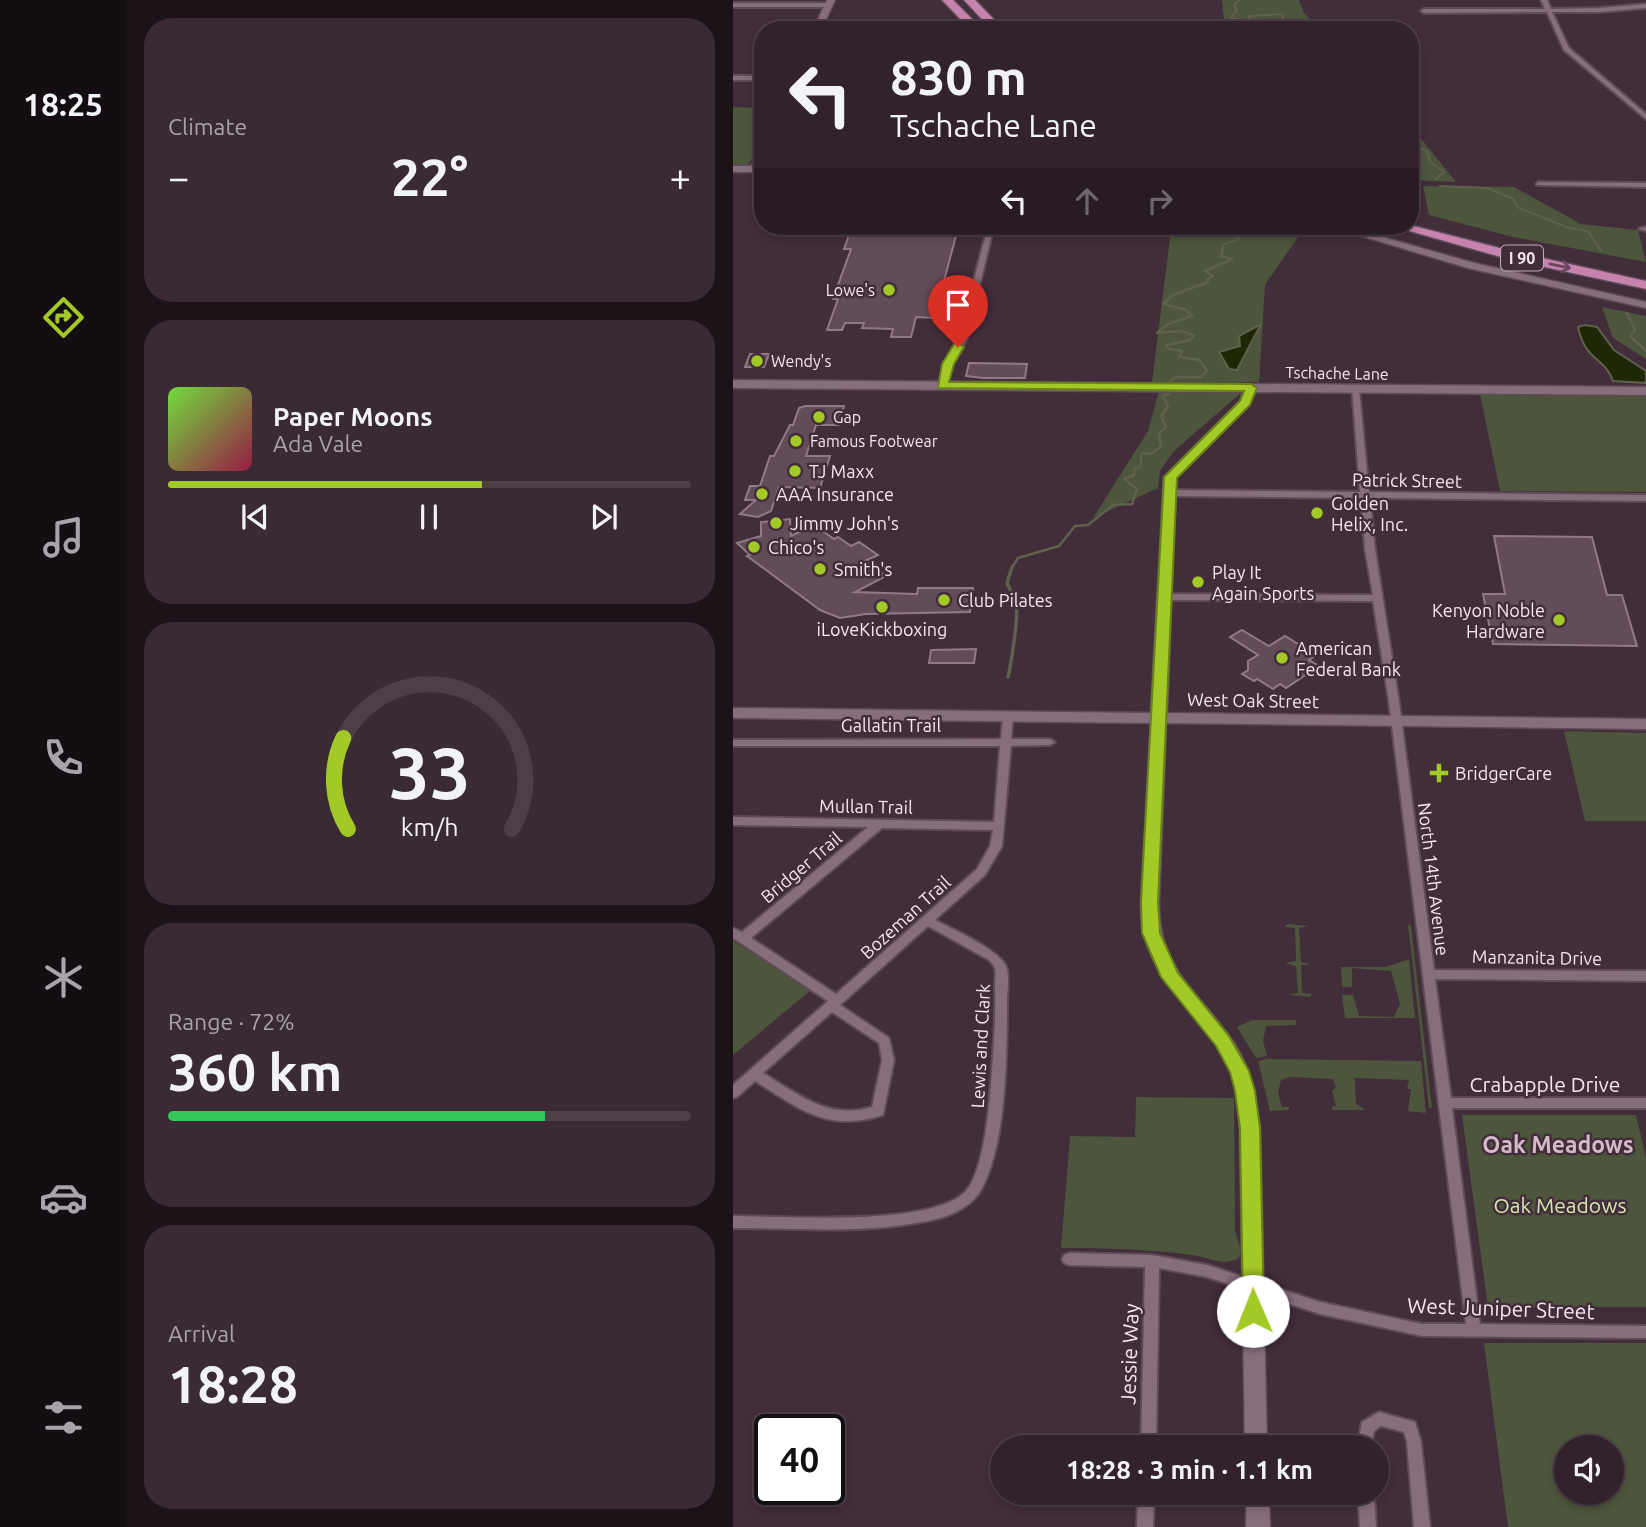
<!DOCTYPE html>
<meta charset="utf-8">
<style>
:root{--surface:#32222c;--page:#3a2a34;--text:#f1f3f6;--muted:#a8a4a9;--line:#4d3f48;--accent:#a3c926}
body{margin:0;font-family:Ubuntu,sans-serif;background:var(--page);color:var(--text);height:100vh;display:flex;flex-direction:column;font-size:26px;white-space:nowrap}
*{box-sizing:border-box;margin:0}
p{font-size:23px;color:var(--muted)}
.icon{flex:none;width:38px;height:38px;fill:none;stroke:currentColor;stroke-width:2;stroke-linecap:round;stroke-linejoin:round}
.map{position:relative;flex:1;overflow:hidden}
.drawer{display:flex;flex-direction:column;gap:18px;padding:18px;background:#1c1318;width:607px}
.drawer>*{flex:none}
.guide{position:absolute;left:21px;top:21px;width:665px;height:214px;border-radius:28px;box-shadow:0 4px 10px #0003,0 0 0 2px var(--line);background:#32222c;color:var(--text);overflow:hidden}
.tools{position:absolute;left:821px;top:1435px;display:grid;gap:14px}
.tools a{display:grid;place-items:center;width:70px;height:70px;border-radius:50%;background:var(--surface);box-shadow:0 4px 10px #0003,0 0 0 2px var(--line);font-size:35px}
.speed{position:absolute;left:21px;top:1414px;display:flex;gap:14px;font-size:35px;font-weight:700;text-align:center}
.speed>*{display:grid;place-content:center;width:91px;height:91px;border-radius:50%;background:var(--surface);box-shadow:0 4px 10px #0003,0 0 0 2px var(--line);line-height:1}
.speed .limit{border:4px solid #111;border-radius:10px;background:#fff;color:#111}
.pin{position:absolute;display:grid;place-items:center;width:60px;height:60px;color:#fff;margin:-72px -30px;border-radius:50% 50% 50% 0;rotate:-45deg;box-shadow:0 0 7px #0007}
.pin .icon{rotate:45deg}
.me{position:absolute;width:77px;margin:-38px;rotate:359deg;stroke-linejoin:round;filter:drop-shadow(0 0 5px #0008)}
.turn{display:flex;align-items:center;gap:24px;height:147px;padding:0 21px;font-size:32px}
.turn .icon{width:91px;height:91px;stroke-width:2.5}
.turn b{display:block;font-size:49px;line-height:60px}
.lanes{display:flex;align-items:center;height:66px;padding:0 21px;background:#0003;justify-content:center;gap:35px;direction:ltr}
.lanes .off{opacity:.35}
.big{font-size:52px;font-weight:700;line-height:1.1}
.drawer .card{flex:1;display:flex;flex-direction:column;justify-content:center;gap:10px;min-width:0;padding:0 24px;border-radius:28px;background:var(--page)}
.drawer .dial{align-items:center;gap:0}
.dial svg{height:182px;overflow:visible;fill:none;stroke:var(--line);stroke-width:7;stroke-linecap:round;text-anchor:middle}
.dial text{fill:var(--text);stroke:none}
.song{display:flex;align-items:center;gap:21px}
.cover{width:84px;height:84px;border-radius:10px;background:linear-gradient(135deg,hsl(100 70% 55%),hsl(340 70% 35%))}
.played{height:7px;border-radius:4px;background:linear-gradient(90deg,var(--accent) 60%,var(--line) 60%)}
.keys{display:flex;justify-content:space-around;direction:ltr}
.heat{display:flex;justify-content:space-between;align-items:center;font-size:38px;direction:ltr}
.charge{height:10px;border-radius:5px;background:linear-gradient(90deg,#34c759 72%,var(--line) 0)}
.trip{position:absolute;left:257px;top:1435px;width:399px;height:70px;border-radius:35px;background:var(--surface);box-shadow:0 4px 10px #0003,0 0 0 2px var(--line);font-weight:700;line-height:70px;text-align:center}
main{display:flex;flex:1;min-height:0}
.menu{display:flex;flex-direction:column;width:126px;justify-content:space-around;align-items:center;background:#140e12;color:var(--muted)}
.menu .icon{width:49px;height:49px}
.menu .on{color:var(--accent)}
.menu b{font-size:32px;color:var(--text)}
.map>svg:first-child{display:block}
</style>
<main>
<nav class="menu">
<b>18:25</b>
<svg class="icon on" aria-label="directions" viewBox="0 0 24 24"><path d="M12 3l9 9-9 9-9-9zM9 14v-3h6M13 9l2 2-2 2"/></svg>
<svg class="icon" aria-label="music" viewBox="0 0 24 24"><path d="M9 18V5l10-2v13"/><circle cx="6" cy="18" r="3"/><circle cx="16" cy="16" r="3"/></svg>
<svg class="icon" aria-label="phone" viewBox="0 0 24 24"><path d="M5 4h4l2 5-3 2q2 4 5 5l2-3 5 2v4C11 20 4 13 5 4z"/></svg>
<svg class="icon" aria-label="climate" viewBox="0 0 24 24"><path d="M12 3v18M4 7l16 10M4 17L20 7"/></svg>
<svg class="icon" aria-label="car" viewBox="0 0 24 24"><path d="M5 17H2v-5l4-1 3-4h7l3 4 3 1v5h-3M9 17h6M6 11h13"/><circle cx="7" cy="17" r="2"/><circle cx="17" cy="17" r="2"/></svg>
<svg class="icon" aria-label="filters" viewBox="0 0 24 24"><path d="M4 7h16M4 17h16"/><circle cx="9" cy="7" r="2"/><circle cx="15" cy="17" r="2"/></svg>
</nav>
<section class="drawer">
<div class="card"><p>Climate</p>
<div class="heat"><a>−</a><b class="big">22°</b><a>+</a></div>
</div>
<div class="card">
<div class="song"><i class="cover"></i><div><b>Paper Moons</b><p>Ada Vale</p></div></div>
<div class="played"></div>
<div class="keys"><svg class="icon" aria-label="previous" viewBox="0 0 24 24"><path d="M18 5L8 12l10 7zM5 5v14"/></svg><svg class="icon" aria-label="pause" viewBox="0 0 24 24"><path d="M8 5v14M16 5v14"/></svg><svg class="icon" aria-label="next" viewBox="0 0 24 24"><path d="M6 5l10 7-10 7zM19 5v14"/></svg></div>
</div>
<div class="card dial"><svg viewBox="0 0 100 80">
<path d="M14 69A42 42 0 1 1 86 69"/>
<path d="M14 69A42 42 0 0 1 12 29" stroke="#a3c926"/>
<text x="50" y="56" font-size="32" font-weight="700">33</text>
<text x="50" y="72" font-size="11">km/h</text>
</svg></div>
<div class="card"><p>Range · 72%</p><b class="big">360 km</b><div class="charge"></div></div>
<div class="card"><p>Arrival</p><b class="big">18:28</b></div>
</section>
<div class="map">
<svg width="913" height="1527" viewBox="0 0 913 1527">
<rect width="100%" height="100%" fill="#422d3a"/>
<g fill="#4d553c" fill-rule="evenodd">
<path d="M489 0H566L571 13 588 30H492Z"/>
<path d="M0 107 30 108V137L15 166H0Z"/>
<path d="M677 125 723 182 677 180Z"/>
<path d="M690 186 781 187 848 224 905 230 913 262 780 237 696 215Z"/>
<path d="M411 226 572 227 532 285 526 382 419 383 438 230Z"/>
<path d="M869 307 913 316V359L880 338Z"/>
<path d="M426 391 509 392 441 451 427 471 425 488 360 518 415 431Z"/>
<path d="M747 394 913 396V492L767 491Z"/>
<path d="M831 731 913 733V821H852Z"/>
<path d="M554 924 576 926 566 928 568 962 578 964 568 965 569 993 579 994 577 997 555 995 565 993 563 966 552 963 563 961 562 928 552 927Z"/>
<path d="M675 924 678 926 699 1108H696Z"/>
<path d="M0 941 78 990 0 1055Z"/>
<path d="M676 959 682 1018H612L609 995H620L626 1016 661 1017 667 1004 658 971 619 968V987H609L608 967H653Z"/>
<path d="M519 1020H563V1025L533 1026 530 1041 534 1056 523 1058 504 1027Z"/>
<path d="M534 1059 688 1061 693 1113 675 1111 678 1089H674L676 1080 622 1078 623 1104 632 1110H599V1107L603 1106 599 1091 603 1088 600 1079 556 1077 548 1080 545 1093 549 1107H556V1110L537 1111 525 1061Z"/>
<path d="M403 1097 501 1098 502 1231 508 1250 506 1258C489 1267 477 1257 459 1255 415 1249 373 1248 328 1248L337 1136 402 1137Z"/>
<path d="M729 1115H903L913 1158V1307H755Z"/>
<path d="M751 1343H913V1527H775ZM833 1447H878V1493H833Z"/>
</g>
<g fill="#1f2806" stroke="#5f614c" stroke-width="2">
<path d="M528 324 504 370 496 369 486 352 507 346 506 336Z"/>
<path d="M852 325 864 327 881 350 913 371V383L880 381C871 356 853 363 845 327Z"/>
</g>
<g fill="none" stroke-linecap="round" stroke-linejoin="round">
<g stroke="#5f614c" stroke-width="2">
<path d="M507 0 501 5 504 10 497 18 516 21V16L550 14V26L537 30"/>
<path d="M677 144 694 151 697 162 711 172 703 179"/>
<path d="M707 186 754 188 781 199 784 207 836 228 855 231 866 248"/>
<path d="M460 226 509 233 505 240 491 244 490 248"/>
</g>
<g stroke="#5f614c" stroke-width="2.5">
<path d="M865 246 868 251"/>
<path d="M894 313 902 330 897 336 913 351"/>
<path d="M437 381 443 377H468L474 371 466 360 446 357 449 351 436 349 433 345 457 340 461 335 448 331 424 333 435 324 459 316 453 310 430 304 440 295 475 282 474 279 480 276 472 271 499 259 488 256 490 246"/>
<path d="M278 569 285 558 326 546 342 526 355 525 380 505 399 504 404 489 391 479 401 475V469L407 467 409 453 418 454 428 446 426 433 433 427 428 416 435 406 430 396 436 394"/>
</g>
<path stroke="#5f614c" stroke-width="3.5" d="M275 677C278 664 286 615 283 604 282 597 277 590 274 583L279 567"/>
</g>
<g fill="#634c5a" stroke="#927988" stroke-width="2">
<path d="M116 235 223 236 201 318 183 317 178 337H158L160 329 129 328 131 323H112L109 330H94L105 299H100L118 249H111Z"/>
<path d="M17 354H36L31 367H12Z"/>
<path d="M236 363 294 364 292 378H250L233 376Z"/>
<path d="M72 406H111L106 425H83L73 456H97L87 488 46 487 38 511 25 517 7 514 23 500H12L17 486H27L37 456H41L57 425H60L66 408Z"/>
<path d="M57 519 58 536 81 525 101 539 105 537 118 546 126 542 145 555 132 561 153 576 122 592 184 594 185 588H240L237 612 133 614 107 618 87 610 14 556 17 555 4 543 28 536V522Z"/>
<path d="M761 536 859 537 874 595H889L904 646 760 644 750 594H772Z"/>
<path d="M509 630 536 646 552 636 583 655 576 660 586 666 553 688 547 684 540 689 524 679 521 681 509 674 515 670V661L525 655 497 637Z"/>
<path d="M243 649 241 663H196L198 650Z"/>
</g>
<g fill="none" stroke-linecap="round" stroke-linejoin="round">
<g stroke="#5d4b56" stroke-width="4">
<g id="street">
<path d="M808 0H814L818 9 866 8 913 4V8L866 12H819L836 48 913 114V119L831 50 814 12 691 13 688 11 691 9H812Z"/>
<path d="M0 3H95L98 5 95 7H0Z"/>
<rect x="0" y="76" width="30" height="4"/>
<path d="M806 182 913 183V187L804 185 803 184Z"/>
<path d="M255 226H261L233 341 219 364 213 386 212 388H206L205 386 211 364 225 341Z"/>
<path d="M913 227V231L906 229 907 228Z"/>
<path d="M619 387H622L626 389 636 492 913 495V501L637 498 642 549 666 702 701 970 913 971V981L702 979 718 1098H913V1108H719L747 1324 913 1326V1338L689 1336 587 1314 474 1277 426 1268 423 1447H408L412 1267 336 1265 331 1263 329 1259 331 1255 336 1253 419 1255 474 1265 587 1302 689 1324H733L656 702 640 601 431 600 426 597 431 594 640 595 632 549 628 498 435 496 431 493 435 490 627 492Z"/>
<path d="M275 714 280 717 278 739H317L322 742 317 745 278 746 269 846 252 875 202 920C219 929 265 949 273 966 277 975 274 992 274 1003 274 1053 273 1137 252 1182 246 1197 236 1205 223 1212 207 1220 188 1222 171 1225 115 1233 57 1228 0 1228V1216C51 1216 194 1227 231 1193 252 1174 257 1098 259 1070 261 1042 263 1013 262 985 262 980 263 973 262 969 261 965 258 963 256 960L195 926 107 1005 156 1038 161 1060 150 1115C95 1133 67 1109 22 1081L4 1097 0 1098V1085L95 1001 0 938V928L9 932 135 827 0 825V817L261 822 267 746H0V740L268 739 270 717ZM149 828 260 830 257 846 244 869 103 994 18 938ZM99 1012 146 1043 149 1060 139 1107C96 1120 66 1095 30 1073Z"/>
<path d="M646 1412 682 1422 688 1442 697 1527H681L674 1442 671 1432 648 1426 641 1431 638 1447H624L629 1422Z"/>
<path d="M405 1493H421L420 1527H404Z"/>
<path d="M625 1493H641L643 1527H627Z"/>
</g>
</g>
<g stroke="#5d4b56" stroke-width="3">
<g id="secondary">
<path d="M94 0H102L88 30H80Z"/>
<path d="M30 149 27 166H30V172H0V166H18L27 150Z"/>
<path d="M595 226H611L741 263 913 302V308L735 268Z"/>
<path d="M0 380 913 387V395L522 392 516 405 443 478 434 713 913 719V729L433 723 426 902C425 972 469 993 503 1046 519 1072 522 1098 527 1128L534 1447H512L507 1128C505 1109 505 1088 497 1070 468 1005 407 983 408 902L418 723 0 718V708L418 713 431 477 507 401 510 392 0 388Z"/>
<path d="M514 1493H536L537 1527H513Z"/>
</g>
</g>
<g stroke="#5d4b56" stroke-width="3">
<g id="highway">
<path d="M209 0H220L250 30H238Z"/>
<path d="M231 0H242L271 30H259Z"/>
<path d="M677 225 782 252 913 281V289L775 259 659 226Z"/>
</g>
</g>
<use href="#street" fill="#876e7d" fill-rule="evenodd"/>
<use href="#secondary" fill="#876e7d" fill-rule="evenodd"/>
<use href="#highway" fill="#c783ae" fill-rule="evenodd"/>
</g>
<defs><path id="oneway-shaft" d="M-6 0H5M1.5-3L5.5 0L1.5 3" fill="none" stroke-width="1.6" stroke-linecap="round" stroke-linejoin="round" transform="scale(1.75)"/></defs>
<use stroke="#6a475d" href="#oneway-shaft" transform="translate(827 266) rotate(12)"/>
<path fill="#a3c926" stroke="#6a8319" stroke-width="2" d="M225 343 231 347 221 364 216 382 518 384 524 388 517 405 444 478 425 902 427 933 445 973 496 1036 516 1071 522 1091 527 1128 531 1311 528 1318 520 1321 513 1318 510 1311 507 1128 502 1091 497 1072 483 1046 428 977 409 933 408 902 431 477 507 401 511 391 205 388 209 364 221 344Z"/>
<g fill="#a3c926" stroke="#422d3a" stroke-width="2.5">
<circle cx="156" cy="290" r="7"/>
<circle cx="24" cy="361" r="7"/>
<circle cx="86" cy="417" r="7"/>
<circle cx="63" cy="441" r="7"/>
<circle cx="62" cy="471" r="7"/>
<circle cx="29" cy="494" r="7"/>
<circle cx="584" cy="513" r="7"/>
<circle cx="43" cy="523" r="7"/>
<circle cx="21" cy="547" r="7"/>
<circle cx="87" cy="569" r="7"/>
<circle cx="465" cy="582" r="7"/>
<circle cx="211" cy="600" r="7"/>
<circle cx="149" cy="607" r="7"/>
<circle cx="826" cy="620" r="7"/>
<circle cx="549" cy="658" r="7"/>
<path d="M702.5 762.5h7v7h7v7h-7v7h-7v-7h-7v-7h7z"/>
</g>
<g text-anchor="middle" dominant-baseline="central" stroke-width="5" stroke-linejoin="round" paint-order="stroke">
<rect fill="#422d3a" stroke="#bfaeb8" stroke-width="2" x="768" y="245.5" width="42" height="25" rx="5"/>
<g font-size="16" font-weight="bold" fill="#f4e6ee">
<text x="789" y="258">I 90</text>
</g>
<g font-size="16" fill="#f4e6ee" stroke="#422d3a" text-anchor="start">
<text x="142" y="290" text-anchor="end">Lowe's</text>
<text x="38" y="361">Wendy's</text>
<text x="100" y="417">Gap</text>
<text x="77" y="441">Famous Footwear</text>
</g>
<g font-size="16" fill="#f4e6ee" stroke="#422d3a">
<text transform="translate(604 373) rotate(1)">Tschache Lane</text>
</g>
<g font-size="18" fill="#f4e6ee" stroke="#422d3a" text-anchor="start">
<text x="76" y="471">TJ Maxx</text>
<text x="43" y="494">AAA Insurance</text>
<text x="598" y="503">Golden<tspan x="598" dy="21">Helix, Inc.</tspan></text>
<text x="57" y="523">Jimmy John's</text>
<text x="35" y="547">Chico's</text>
<text x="101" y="569">Smith's</text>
<text x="479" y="572">Play It<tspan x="479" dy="21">Again Sports</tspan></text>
<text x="225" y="600">Club Pilates</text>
<text x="812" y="610" text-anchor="end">Kenyon Noble<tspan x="812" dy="21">Hardware</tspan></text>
<text x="149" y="629" text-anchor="middle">iLoveKickboxing</text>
<text x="563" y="648">American<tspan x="563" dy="21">Federal Bank</tspan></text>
<text x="722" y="773">BridgerCare</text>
</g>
<g font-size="18" fill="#f4e6ee" stroke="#422d3a">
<text transform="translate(674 480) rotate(1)">Patrick Street</text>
<text transform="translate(520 700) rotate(1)">West Oak Street</text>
<text x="158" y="725">Gallatin Trail</text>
<text transform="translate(133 806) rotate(1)">Mullan Trail</text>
<text transform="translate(68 867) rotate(-40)">Bridger Trail</text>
<text transform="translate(701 879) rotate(83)">North 14th Avenue</text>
<text transform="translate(172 917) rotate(-42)">Bozeman Trail</text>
<text transform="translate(804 957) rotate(1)">Manzanita Drive</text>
<text transform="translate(247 1046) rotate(-87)">Lewis and Clark</text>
</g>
<g font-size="21" fill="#f4e6ee" stroke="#422d3a">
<text x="812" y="1084">Crabapple Drive</text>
<text transform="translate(768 1308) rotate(2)">West Juniper Street</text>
<text transform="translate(396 1354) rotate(-88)">Jessie Way</text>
</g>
<g font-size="21" fill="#d6e9ac" stroke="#422d3a">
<text x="827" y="1205">Oak Meadows</text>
</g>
<g font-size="23" font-weight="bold" fill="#d5b9c9" stroke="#422d3a">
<text x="825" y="1144">Oak Meadows</text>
</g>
</g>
</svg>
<div class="tools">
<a><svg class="icon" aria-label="sound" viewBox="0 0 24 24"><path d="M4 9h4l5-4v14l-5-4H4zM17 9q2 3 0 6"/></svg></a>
</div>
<div class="speed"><div class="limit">40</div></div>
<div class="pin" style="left:225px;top:347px;background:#d93025"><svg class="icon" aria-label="arrive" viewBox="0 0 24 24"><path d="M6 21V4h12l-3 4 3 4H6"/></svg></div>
<svg class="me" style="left:520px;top:1311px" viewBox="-20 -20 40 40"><circle r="19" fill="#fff"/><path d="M0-13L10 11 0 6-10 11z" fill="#a3c926"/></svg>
<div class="trip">18:28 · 3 min · 1.1 km</div>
<div class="guide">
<div class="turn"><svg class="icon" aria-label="left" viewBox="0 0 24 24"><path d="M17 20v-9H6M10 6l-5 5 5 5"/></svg><div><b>830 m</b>Tschache Lane</div></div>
<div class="lanes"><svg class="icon" aria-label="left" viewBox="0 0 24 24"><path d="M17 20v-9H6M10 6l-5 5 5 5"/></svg><svg class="icon off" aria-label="ahead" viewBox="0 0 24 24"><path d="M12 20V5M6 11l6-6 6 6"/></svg><svg class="icon off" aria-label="right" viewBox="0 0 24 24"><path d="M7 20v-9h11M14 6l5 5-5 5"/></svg></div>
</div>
</div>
</main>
